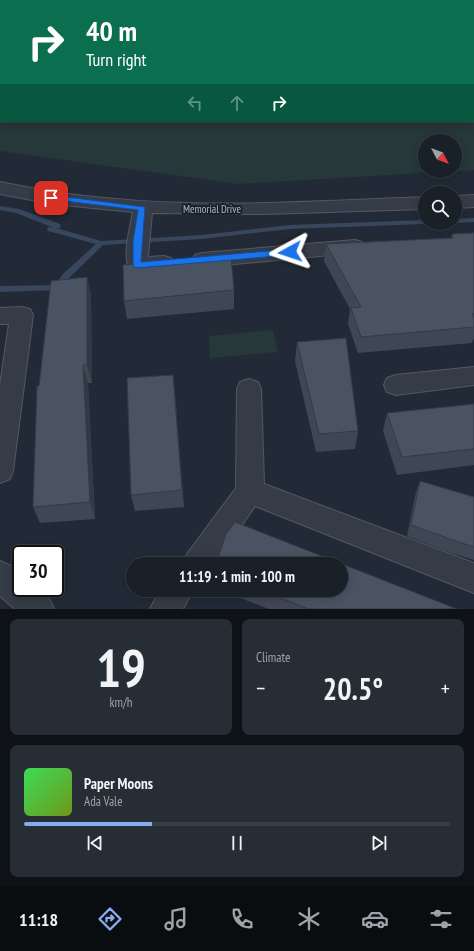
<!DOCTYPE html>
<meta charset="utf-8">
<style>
:root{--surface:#192028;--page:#262d34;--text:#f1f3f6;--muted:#9fa3a8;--line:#373e45;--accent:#87acf0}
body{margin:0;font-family:"PT Sans Narrow",sans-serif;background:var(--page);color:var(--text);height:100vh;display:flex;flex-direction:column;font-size:15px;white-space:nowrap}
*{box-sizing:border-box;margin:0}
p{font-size:13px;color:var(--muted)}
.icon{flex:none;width:22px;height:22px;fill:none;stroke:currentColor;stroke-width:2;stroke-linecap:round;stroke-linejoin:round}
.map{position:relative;height:609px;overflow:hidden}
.panel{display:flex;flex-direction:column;gap:10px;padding:10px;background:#0e1216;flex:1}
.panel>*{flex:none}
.banner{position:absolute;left:0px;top:0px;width:474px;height:122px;box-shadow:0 2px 10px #0003,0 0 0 1px var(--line);background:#0b6e4f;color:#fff;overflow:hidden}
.needle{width:26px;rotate:132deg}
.tools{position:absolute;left:418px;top:134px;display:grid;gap:8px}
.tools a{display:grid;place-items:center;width:44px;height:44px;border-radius:50%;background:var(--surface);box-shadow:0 2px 10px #0003,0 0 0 1px var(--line);font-size:20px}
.speed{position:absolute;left:12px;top:545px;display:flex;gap:8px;font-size:20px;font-weight:700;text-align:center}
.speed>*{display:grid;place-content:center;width:52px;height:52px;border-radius:50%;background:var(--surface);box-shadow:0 2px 10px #0003,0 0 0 1px var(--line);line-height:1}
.speed .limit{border:2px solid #111;border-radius:6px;background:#fff;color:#111}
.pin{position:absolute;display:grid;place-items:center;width:34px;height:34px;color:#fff;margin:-17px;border-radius:8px;box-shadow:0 2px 6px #0006}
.me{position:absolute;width:44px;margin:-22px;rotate:265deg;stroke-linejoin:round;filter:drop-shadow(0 0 3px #0008)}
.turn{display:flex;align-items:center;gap:14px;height:84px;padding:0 20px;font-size:18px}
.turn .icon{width:52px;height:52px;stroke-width:2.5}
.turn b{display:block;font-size:28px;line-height:34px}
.lanes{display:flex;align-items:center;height:38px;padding:0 20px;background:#0003;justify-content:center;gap:20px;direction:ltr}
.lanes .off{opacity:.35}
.big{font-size:30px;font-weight:600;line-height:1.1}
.panel .widget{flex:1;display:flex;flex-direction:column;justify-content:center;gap:6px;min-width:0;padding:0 14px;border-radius:8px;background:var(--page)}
.panel .dial{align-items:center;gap:0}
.dial b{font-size:52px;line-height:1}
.song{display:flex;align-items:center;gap:12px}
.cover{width:48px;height:48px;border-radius:6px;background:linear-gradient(135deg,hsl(130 70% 55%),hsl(80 70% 35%))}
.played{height:4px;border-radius:2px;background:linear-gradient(90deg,var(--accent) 30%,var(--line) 30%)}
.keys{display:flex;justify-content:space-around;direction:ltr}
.heat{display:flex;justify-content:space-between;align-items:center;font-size:22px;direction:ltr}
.panel .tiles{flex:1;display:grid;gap:10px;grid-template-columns:1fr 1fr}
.widget:last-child{grid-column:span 2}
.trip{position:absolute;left:126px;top:557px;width:222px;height:40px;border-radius:20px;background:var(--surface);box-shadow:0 2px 10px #0003,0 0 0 1px var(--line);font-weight:600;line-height:40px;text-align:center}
.tabs{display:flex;height:64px;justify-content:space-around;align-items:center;background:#0a0d10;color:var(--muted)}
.tabs .icon{width:28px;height:28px}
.tabs .selected{color:var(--accent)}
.tabs b{font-size:18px;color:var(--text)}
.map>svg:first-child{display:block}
</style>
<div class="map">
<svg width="474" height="609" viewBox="0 0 474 609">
<rect width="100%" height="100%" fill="#212a36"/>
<g fill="#263839" fill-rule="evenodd">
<path d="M0 0H474V170L238 184 0 151ZM1 1H473V121H1ZM425 141H455V171H425Z"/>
<path d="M273 330 278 352 210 358 209 336Z"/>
</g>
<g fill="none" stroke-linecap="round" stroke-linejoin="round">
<g fill="#38475e" fill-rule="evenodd">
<path d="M0 206 19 209 60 224 61 226 60 228H56L101 241 202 235 290 225 425 220V223H428L425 224 290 229 202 239 103 245 69 278 60 290 0 292V286L55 285 63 274 96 244 48 231 47 229 48 227 54 228 16 213 0 210Z"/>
<path d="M474 218V222L455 223H454H455V219Z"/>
</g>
<g stroke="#525964" stroke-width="2">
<g id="minor">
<path d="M225 0H239L240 1H226Z"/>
<rect x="297" y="0" width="14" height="1"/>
<path d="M0 182C35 189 69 195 105 198 211 209 319 201 425 197V209L265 214 152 213 148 257 164 256 171 258 174 263 171 268C159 272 142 274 130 270 122 258 130 227 133 212L53 204 0 194Z"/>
<path d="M474 195V207L455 208V196Z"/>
<path d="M355 240 362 242 365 247 362 252 202 267 195 265 192 260 195 255 202 253Z"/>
<path d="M22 307 30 309 33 315 13 471 10 479 0 483V385L9 324H0V308Z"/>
<path d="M474 367V385L396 395 387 392 384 385 387 378 396 375Z"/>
<path d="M249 379 258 382 261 389 264 484 474 563V593L255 506 215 564H182L187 554 236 488 237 389 240 382Z"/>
<path d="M0 561 11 566 21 574V588C41 588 47 590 54 609H15L0 596Z"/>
<path d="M160 590H193L183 609H150Z"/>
</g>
</g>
<use href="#minor" fill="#353c47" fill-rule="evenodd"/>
</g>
<g fill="#404754">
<path d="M474 233V338L472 343 358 353 348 324 350 309 324 261 326 244 451 238 452 234Z"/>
<path d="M87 277 91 295 92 383H88L95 519 40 523 33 507 39 386Z"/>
<path d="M234 290V309L127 319 124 301Z"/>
<path d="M297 342 358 431 355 449 316 452 295 361Z"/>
<path d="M175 393 184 507 135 511 131 495Z"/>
<path d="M474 404V465L397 475 383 431 387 413Z"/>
<path d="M420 481 474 497V560L451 553 407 536 416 492Z"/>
<path d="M219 590H341L457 609H269Z"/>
</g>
<g fill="#343a45">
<path d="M87 277 91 295 92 383 87 365Z"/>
<path d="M83 365 88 383 95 519 90 502Z"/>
<path d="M173 375 175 393 184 507 182 490Z"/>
</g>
<g fill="#4a5362" stroke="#343a45">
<path d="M474 233V314H472L474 318V327L361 337 351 308 361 307 326 244 453 238 452 234Z"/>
<path d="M231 255 234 290 124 301 123 265Z"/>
<path d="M87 277V365H83L90 502 33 507 37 386H39L51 281Z"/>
<path d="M346 338 358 431 319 434 297 342Z"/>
<path d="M173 375 182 490 131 495 127 378Z"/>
<path d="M474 404V449L402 457 387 413Z"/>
<path d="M420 481 474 497V547L456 541 411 525Z"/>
<path d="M235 522 457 609H309L259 590H341V564H216L226 534Z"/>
</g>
<path fill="#1a73e8" stroke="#114b97" d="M51 195 145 207 141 262 290 249 294 252 290 255 137 268 133 266V241L138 210 48 199 47 198Z"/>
<g text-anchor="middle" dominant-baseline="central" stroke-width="4" stroke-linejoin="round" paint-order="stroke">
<g font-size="11" fill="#afb6c3" stroke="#1a212b">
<text x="212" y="209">Memorial Drive</text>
</g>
</g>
</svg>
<div class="tools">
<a><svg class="needle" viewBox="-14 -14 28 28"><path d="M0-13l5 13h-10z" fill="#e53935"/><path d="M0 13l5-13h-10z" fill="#9fa3a8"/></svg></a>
<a><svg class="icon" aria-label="search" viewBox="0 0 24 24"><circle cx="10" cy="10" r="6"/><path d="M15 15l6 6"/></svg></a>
</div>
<div class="speed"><div class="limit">30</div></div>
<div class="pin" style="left:51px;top:198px;background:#d93025"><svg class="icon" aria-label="arrive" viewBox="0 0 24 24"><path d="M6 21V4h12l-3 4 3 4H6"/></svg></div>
<svg class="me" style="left:290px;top:252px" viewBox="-20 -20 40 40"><path d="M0-17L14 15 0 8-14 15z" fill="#1a73e8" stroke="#fff" stroke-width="4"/></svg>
<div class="trip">11:19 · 1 min · 100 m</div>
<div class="banner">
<div class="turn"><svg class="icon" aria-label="right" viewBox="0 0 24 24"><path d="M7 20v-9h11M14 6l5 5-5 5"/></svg><div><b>40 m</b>Turn right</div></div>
<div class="lanes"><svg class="icon off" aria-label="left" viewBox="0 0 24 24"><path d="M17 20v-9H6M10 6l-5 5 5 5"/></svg><svg class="icon off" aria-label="ahead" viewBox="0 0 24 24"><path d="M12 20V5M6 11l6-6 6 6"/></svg><svg class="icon" aria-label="right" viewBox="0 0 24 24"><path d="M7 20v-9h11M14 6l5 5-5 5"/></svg></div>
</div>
</div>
<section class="panel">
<div class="tiles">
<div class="widget dial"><b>19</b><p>km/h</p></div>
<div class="widget"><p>Climate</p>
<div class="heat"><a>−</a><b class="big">20.5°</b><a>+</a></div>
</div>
<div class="widget">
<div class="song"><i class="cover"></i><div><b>Paper Moons</b><p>Ada Vale</p></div></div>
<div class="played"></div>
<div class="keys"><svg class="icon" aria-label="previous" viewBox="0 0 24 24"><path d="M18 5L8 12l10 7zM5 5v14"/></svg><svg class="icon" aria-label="pause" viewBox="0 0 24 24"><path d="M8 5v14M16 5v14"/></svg><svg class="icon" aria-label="next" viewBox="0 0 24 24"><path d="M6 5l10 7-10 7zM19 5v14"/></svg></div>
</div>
</div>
</section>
<nav class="tabs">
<b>11:18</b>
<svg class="icon selected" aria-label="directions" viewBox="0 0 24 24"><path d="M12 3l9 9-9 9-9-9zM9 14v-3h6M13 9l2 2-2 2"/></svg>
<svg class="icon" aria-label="music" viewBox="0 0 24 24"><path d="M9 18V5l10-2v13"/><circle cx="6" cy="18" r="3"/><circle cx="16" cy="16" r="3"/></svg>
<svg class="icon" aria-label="phone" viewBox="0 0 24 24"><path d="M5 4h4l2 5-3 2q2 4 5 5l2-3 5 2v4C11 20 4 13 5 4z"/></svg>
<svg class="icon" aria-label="climate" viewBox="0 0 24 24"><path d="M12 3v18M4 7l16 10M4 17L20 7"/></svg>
<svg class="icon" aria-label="car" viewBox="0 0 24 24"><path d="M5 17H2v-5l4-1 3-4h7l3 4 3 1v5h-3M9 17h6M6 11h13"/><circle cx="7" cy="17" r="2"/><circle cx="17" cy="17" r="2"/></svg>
<svg class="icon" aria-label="filters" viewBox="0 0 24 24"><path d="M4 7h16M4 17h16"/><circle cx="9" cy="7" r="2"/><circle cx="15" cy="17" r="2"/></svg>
</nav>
